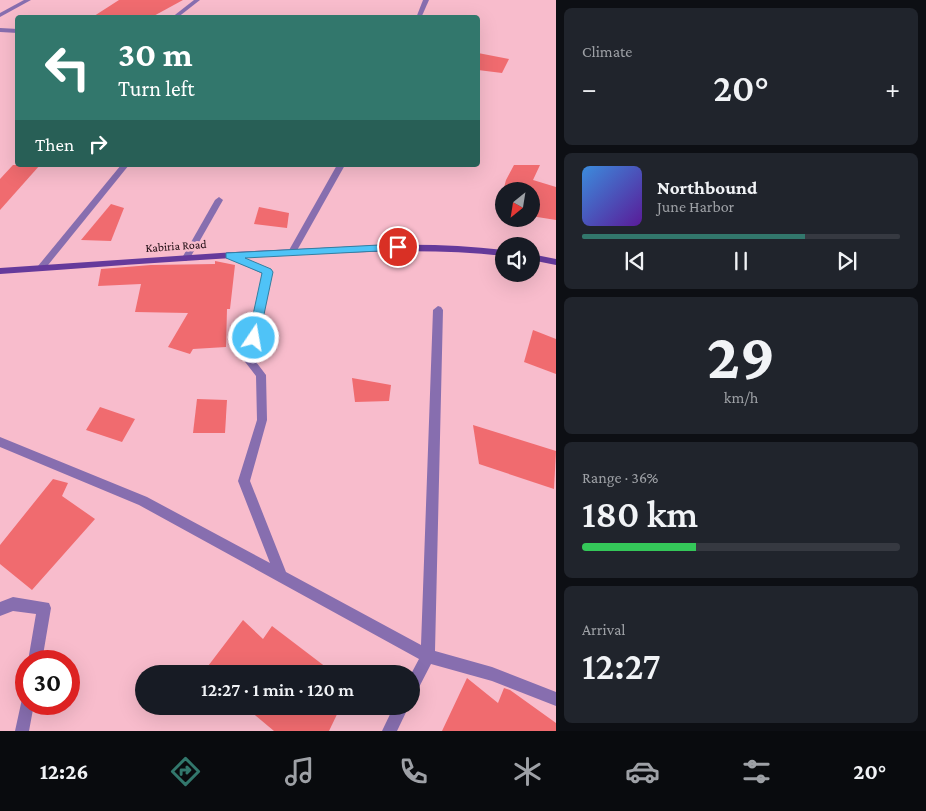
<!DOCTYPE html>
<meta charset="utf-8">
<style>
:root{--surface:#171b24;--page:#20242c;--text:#f1f3f6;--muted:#9ea1a6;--line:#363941;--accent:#32776c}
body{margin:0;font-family:"Crimson Pro",serif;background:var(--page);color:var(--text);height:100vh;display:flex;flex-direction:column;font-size:19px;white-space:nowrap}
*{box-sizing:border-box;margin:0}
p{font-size:16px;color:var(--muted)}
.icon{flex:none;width:28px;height:28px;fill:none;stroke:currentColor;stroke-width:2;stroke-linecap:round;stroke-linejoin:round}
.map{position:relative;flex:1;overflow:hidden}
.details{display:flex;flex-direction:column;gap:8px;padding:8px;background:#0d0f14;width:370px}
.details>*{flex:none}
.guide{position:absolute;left:15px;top:15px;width:465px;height:152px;border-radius:5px;box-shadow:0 5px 20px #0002;background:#32776c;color:#fff;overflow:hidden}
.needle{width:32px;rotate:210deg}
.tools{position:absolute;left:495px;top:182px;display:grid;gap:10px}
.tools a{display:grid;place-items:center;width:45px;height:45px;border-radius:50%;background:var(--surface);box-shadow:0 5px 20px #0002;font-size:25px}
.speed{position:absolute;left:15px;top:650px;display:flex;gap:10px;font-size:25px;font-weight:700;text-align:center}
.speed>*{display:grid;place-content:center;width:65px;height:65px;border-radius:50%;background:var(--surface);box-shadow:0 5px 20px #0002;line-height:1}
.speed .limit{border:8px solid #d22;background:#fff;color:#111}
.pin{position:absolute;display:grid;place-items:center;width:42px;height:42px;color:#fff;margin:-21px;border:2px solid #fff;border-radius:50%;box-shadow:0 1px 5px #0007}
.me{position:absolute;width:55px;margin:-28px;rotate:12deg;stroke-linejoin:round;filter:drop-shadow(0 0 4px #0008)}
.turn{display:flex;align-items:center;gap:18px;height:105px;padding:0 20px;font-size:22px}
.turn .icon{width:65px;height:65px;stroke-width:2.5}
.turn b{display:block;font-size:35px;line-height:42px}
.then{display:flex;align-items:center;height:48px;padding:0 20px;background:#0003;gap:10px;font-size:19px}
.big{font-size:38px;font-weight:600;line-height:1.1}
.details .tile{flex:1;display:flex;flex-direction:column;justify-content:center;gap:8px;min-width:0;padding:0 18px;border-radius:8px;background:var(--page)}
.details .dial{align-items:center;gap:0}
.dial b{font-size:65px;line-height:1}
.song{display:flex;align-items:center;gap:15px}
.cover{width:60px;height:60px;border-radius:8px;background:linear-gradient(135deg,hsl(210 70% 55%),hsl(270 70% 35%))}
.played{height:5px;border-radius:2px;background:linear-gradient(90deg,var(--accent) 70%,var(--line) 70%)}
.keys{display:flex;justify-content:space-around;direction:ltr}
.heat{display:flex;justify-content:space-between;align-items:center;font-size:28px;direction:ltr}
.charge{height:8px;border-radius:4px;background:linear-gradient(90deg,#34c759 36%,var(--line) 0)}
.trip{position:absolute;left:135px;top:665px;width:285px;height:50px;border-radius:25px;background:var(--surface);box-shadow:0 5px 20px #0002;font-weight:600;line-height:50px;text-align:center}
.tab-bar{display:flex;height:80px;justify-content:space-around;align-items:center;background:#090b0e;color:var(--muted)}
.tab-bar .icon{width:35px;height:35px}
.tab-bar .selected{color:var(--accent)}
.tab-bar b{font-size:22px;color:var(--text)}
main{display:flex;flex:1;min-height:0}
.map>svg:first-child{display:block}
</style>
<main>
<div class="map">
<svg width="556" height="731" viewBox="0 0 556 731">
<rect width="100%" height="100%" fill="#f8bccc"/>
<g fill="#f06b6f">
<path d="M119 0H183L150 18H91Z"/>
<path d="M478 53 509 59 502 73 478 70Z"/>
<path d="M13 165H40L0 210V179Z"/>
<path d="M514 165H540L533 180 556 187V220L531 216V191H504V200L501 199 506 180Z"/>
<path d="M111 204 124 208 111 241 81 240Z"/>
<path d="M259 207 289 213 287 228 254 224Z"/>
<path d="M215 261 235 265 230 309H227L226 347 193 349 190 354 168 347 188 313 135 312 141 284 98 286 101 269 151 265 215 264Z"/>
<path d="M533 330 556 339V374L524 362Z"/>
<path d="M352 378 391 385 389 401 355 402Z"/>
<path d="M197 399 227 400 225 433H193Z"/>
<path d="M100 407 135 419 122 442 86 430Z"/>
<path d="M473 425 556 451 554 489 479 464Z"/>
<path d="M53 479 68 483 62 496 95 519 32 590 0 564V545Z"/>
<path d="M243 620 263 639 272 626 335 674H202Z"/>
<path d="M467 678 498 703 504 688 510 690 556 723V731H442Z"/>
<path d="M244 706H341L329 731H274Z"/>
</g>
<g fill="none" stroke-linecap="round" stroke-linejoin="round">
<g fill="#876eaf" fill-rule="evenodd">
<path d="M24 0H31L0 17V13Z"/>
<path d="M219 197 223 200 190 258 186 261 183 260 182 258 215 200Z"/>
</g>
<g fill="#876eaf" fill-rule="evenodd">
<path d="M194 0H200L177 18H171Z"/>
<path d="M423 0H429L421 18H416Z"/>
<path d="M0 28 18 29V33L0 32Z"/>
<path d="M121 165H129L44 270H38L37 268 38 266Z"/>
<path d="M337 165H345L295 254H289L288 252Z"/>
<path d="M229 252 271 270 272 272 259 338 257 341 244 346 266 375 267 420 250 481 286 572 421 645 433 310 438 306 441 307 443 310 435 651 492 667 556 692V706L492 681 431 664 416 693 411 695V674L419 659 139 505 0 447V437L147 497 270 563 238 481 257 420 256 376 232 345 234 342 250 336 263 274 226 257V253Z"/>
<path d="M13 597 49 603 51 608 42 661H28L36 614 13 611 0 616V602Z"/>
<path d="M26 697V704H34L29 731H15L22 699Z"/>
<path d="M394 706H409L397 731H382Z"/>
</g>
<g fill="#653a9b" fill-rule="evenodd">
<path d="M385 245C425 244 464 245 504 250V256C437 248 370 252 303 254 202 259 101 267 0 274V268L235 252Z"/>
<path d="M531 254 556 259V265L531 260Z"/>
</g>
</g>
<path fill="#4fc3f7" stroke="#337fa1" d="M398 244 403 247 398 250 245 258 271 269 273 272 259 338 254 342 250 341 248 338 262 273 226 258V253Z"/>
<g text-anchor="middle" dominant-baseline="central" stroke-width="5" stroke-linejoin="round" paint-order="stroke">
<g font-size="12" fill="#1c090f" stroke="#f8bccc">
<text transform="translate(176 246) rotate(-4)">Kabiria Road</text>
</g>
</g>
</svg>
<div class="tools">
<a><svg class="needle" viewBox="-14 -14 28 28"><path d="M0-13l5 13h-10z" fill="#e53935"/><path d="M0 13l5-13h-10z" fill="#9ea1a6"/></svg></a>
<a><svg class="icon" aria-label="sound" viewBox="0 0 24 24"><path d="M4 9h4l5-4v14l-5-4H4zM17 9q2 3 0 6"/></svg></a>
</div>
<div class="speed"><div class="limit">30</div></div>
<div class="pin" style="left:398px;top:247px;background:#d93025"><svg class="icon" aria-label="arrive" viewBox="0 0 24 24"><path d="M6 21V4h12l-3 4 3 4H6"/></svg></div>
<svg class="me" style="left:254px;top:338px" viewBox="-20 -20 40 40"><circle r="17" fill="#4fc3f7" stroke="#fff" stroke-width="3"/><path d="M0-11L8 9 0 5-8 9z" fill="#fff"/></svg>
<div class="trip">12:27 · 1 min · 120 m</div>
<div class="guide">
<div class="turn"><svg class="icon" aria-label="left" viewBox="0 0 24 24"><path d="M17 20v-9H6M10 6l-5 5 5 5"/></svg><div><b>30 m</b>Turn left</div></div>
<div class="then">Then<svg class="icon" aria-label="right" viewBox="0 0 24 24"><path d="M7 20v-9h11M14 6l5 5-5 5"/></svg></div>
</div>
</div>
<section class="details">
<div class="tile"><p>Climate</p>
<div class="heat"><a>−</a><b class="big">20°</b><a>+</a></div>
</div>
<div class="tile">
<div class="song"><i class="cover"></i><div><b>Northbound</b><p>June Harbor</p></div></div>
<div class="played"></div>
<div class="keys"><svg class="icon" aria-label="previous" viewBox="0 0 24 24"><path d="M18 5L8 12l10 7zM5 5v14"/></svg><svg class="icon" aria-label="pause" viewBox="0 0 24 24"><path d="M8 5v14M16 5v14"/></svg><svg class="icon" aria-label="next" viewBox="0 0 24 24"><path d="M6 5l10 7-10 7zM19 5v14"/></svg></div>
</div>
<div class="tile dial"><b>29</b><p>km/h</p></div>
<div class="tile"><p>Range · 36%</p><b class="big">180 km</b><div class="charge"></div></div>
<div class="tile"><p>Arrival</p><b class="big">12:27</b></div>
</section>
</main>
<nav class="tab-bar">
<b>12:26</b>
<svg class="icon selected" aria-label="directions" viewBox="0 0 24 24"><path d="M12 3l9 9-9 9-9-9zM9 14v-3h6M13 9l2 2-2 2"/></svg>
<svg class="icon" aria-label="music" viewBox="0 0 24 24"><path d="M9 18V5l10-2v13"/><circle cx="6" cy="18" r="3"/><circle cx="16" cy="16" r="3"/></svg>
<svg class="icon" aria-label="phone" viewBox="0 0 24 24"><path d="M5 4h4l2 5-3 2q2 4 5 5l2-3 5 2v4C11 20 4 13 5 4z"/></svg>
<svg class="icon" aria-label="climate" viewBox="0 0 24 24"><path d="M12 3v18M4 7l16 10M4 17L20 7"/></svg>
<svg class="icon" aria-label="car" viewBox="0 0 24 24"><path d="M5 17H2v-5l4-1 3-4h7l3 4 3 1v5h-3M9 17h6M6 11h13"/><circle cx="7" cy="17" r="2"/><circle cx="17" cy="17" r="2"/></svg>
<svg class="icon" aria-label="filters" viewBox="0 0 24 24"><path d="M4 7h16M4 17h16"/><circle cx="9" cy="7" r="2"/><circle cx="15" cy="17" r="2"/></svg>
<b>20°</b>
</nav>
